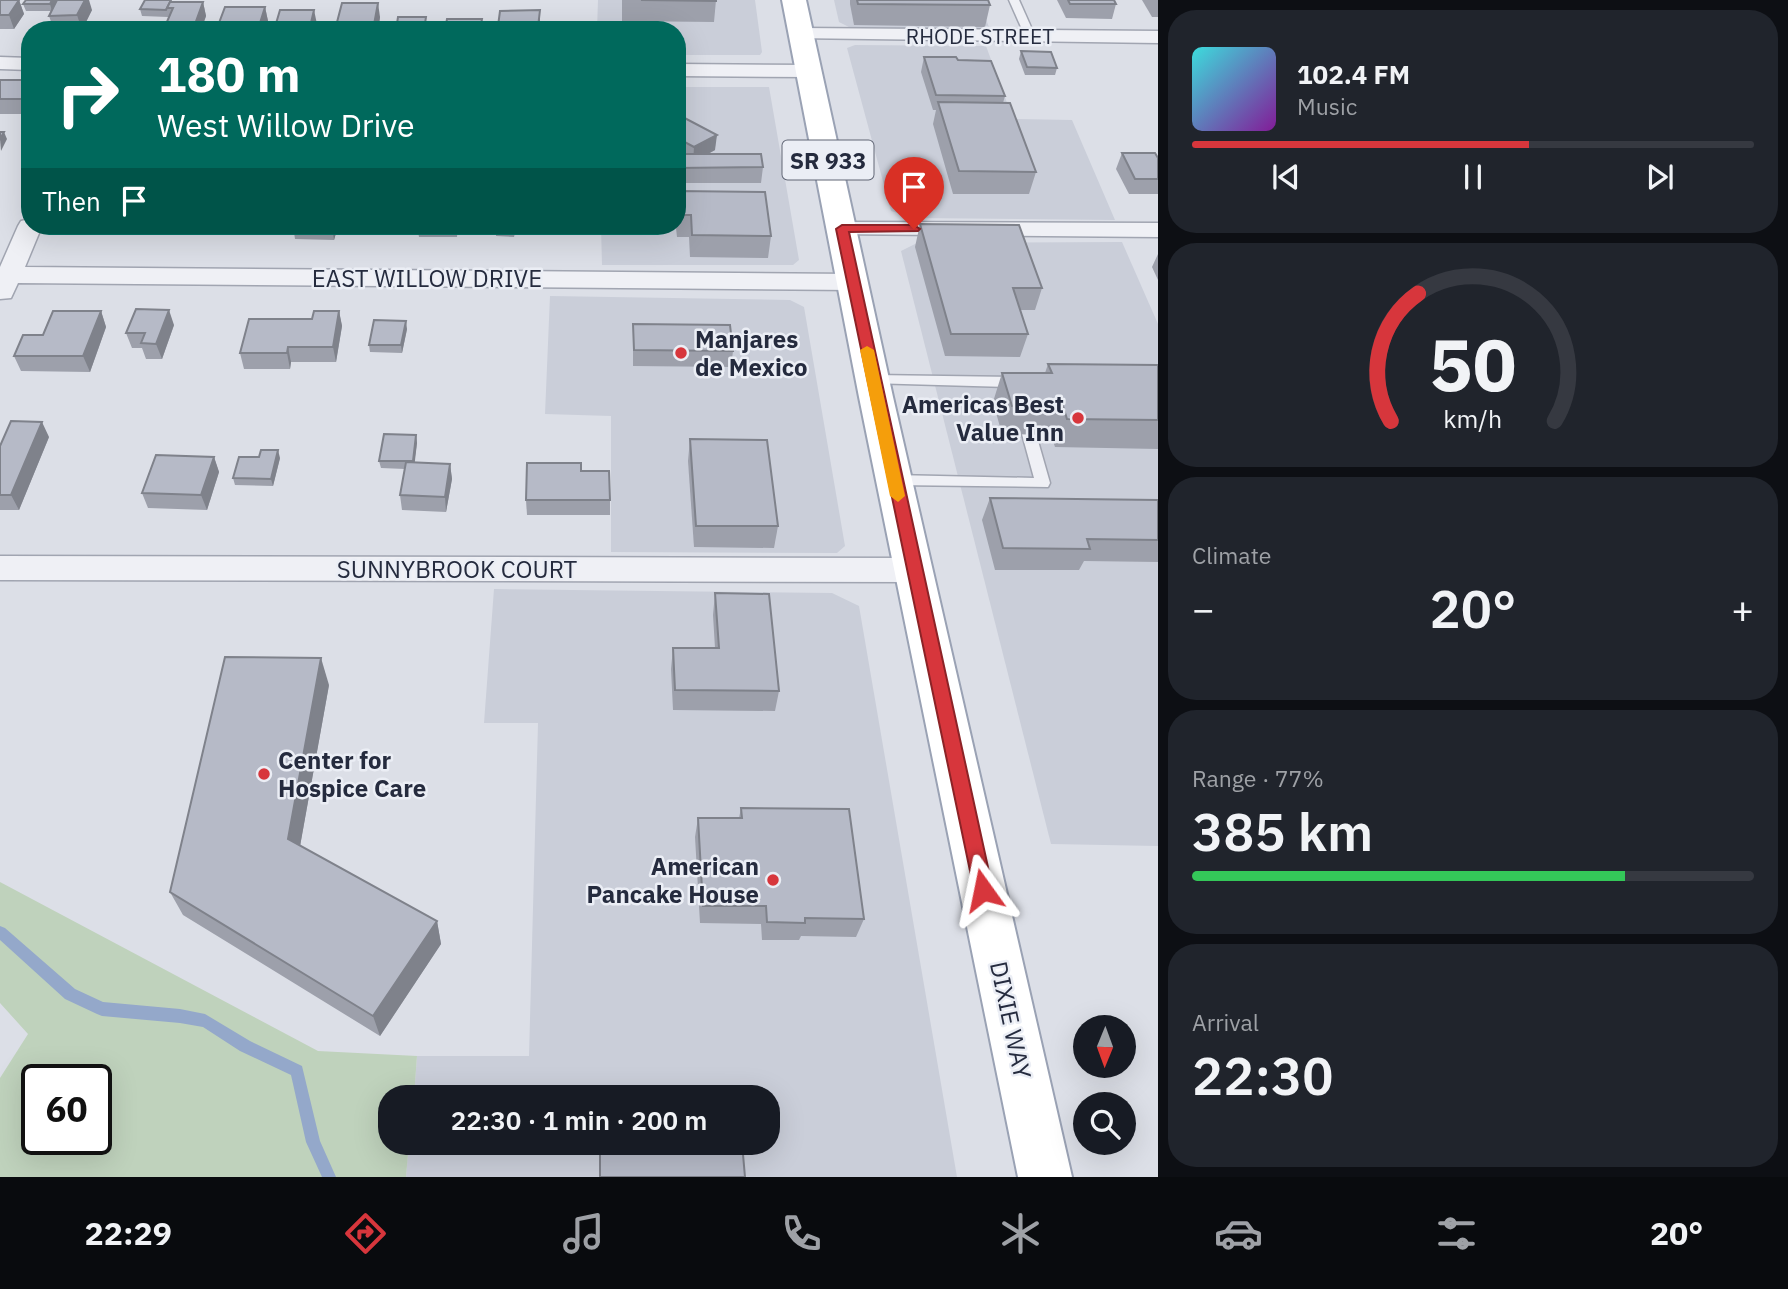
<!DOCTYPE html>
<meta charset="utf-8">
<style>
:root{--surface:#171b24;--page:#20242c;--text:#f1f3f6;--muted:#9ea1a6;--line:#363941;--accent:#d7363c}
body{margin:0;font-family:"IBM Plex Sans",sans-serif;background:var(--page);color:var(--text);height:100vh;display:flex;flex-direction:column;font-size:26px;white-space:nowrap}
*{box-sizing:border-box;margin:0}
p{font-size:23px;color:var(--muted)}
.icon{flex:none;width:38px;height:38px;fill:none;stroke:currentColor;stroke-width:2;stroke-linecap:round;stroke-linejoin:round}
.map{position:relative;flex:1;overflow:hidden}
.panel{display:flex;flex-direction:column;gap:10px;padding:10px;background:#0d0f14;width:630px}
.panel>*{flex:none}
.hud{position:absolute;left:21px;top:21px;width:665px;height:214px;border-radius:28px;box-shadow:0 7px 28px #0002;background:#00695c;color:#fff;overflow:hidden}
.needle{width:46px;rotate:181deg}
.buttons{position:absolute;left:1073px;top:1015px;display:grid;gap:14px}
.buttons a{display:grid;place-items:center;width:63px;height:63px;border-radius:50%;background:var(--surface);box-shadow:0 7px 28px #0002;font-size:35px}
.speed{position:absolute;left:21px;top:1064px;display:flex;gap:14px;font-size:35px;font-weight:700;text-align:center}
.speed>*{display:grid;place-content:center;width:91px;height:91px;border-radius:50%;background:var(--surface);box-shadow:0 7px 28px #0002;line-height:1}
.speed .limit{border:4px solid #111;border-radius:10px;background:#fff;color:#111}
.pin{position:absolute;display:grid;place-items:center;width:60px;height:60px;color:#fff;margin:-72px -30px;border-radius:50% 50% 50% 0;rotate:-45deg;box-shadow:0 0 7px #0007}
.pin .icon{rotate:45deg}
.me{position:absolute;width:77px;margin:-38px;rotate:348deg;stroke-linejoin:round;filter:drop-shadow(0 0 5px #0008)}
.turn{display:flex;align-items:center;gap:24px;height:147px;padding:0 21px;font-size:32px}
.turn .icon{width:91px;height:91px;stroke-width:2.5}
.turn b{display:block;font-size:49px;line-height:60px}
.then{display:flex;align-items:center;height:66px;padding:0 21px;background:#0003;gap:14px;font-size:26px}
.big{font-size:52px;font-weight:600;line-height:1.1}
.panel .card{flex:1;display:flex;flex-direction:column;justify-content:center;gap:10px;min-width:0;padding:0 24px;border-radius:28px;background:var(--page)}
.panel .dial{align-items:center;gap:0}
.dial svg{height:182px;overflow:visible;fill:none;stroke:var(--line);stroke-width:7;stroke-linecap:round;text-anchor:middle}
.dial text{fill:var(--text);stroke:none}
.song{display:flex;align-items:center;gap:21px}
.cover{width:84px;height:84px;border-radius:10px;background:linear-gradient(135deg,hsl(180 70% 55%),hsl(290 70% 35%))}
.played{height:7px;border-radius:4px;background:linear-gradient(90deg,var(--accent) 60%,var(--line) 60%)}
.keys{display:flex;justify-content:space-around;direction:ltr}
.heat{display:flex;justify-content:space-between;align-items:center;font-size:38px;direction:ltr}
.charge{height:10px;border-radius:5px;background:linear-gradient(90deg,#34c759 77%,var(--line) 0)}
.trip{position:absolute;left:378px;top:1085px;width:402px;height:70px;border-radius:28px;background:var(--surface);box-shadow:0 7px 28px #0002;font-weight:600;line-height:70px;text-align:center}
.tab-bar{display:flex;height:112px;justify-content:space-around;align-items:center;background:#090b0e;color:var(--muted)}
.tab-bar .icon{width:49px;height:49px}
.tab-bar .active{color:var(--accent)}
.tab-bar b{font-size:32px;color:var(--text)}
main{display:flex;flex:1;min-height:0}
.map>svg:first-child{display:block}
</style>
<main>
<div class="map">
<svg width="1158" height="1177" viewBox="0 0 1158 1177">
<rect width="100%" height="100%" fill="#dcdfe7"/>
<g fill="#caced9">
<path d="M598 0H755L762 52 760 55H677V30H597Z"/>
<path d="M834 0H979L990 30 849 27 839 22Z"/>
<path d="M855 45 986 46 1013 119 1072 120 1115 220 915 218 891 211 847 48Z"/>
<path d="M677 87H769L799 260 793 265H602L601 226H677Z"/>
<path d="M1122 242 1158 324V846L1051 844 901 251 917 243Z"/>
<path d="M550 296 790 300 804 307 845 546 837 553 611 552V416L545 414Z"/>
<path d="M494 589 832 593 859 606 957 1177H406L409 1143H768V1097H414L417 1056H529L538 723H484Z"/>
</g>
<path fill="#bfd2bc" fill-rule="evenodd" d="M0 882 318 1051 417 1056 414 1097H390V1143H409L406 1177H0V1078L28 1034 0 1003ZM37 1080H96V1139H37Z"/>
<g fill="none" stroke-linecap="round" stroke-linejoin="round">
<path fill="#94a8ca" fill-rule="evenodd" d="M0 926 5 928 75 989 103 1002 180 1009 205 1014 250 1041 302 1066 320 1141 336 1177H322L306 1142 291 1075 240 1051 203 1027 180 1023 102 1016 97 1014 65 999 0 940Z"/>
<g stroke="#a1a5b1" stroke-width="3">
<g id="service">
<path d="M1009 0H1019L1035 36 1034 38 1025 36Z"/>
<path d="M874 375 1014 377 1019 379 1023 389 1016 394 1011 392 1008 387 869 383 867 380 869 377Z"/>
<path d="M1029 429 1036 434 1050 483 1048 487 894 485 887 480 894 475 1034 478 1022 434Z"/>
</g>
</g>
<g stroke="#a1a5b1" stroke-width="3">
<g id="minor">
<path d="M801 28 1158 31V43L794 38 791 34Z"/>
<path d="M0 57 30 58V70L0 69Z"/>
<path d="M677 64 809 65 820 71 809 77 677 76Z"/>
<path d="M30 219V226H42L25 267 853 274 862 276 866 282 862 288 853 290 18 283 11 298 0 299V267L18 226 21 221Z"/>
<path d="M842 222 1158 223V237L833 234 830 229 833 224Z"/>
<path d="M0 556 913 558 924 562 929 570 924 578 913 582 0 580Z"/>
</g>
</g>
<g stroke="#9aa2b4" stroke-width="4">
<path id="primary" d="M782 0H806L893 397 1072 1177H1018L859 397Z"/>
</g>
<use href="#service" fill="#eff0f5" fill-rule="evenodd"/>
<use href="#minor" fill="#eff0f5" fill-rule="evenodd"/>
<use href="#primary" fill="#fff" fill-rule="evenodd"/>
</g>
<g fill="#9da0ab">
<path d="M0 0H19L24 14 14 29H0Z"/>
<path d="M26 0 92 10 82 30H54L49 16 51 11H26L23 4Z"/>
<path d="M622 0H716L714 22 622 21Z"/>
<path d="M850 0H988L990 5 985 27 854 25 850 4Z"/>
<path d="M1057 0H1114L1116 4 1112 19 1066 18Z"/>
<path d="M1142 0H1158V17H1152Z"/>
<path d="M174 2H203L206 16 201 30H168L166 24 169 15 168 17 142 16 140 9Z"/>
<path d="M265 7 268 21 265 30H220L219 23Z"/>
<path d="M540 10 539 30H498V26Z"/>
<path d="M380 17 378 30H337L336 26Z"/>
<path d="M317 24 316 30H276L275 27Z"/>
<path d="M1021 51 1057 68 1055 75H1025L1019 59Z"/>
<path d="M924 57 958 60 1005 96 1003 103 1036 172 1029 194H953L933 124 936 110H933L921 72Z"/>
<rect x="0" y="80" width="30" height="34"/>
<path d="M677 114 715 150 708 154 763 167 761 183H677Z"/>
<path d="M1122 153 1158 158V194H1129L1116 169Z"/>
<path d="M677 191 771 236 768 258 690 257 689 237H677L676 228H661V226H677Z"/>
<path d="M920 224 1042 288 1035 310H1020L1028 334 1020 357 945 356 915 247Z"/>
<path d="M97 226H133L131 232H99Z"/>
<path d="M150 226H200L198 232 151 231Z"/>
<path d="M293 226H338L334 240 295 239Z"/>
<path d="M417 226H458L457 237H419Z"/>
<path d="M481 226H537L536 233H515L514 237 496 236V233H481Z"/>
<path d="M1158 254V280L1152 267Z"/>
<path d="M101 311 106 327 90 372 21 371 14 356 43 335Z"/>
<path d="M339 311 342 326 336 362H291L290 369H244L240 353 312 319Z"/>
<path d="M633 324 733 351 731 367 633 366Z"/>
<path d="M174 325 162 359H146L142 348H132L126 333Z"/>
<path d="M407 329 402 353 370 352 369 345Z"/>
<path d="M1048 364 1158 365V449L1055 447 1051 435 1002 434 993 402 1002 373H1045Z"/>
<path d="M416 435 417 443 414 463 450 464 452 479 446 512 402 510 400 495 405 469 381 468 379 461Z"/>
<path d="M49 437 19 510H0V446Z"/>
<path d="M690 439 778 526 774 548 694 547 688 461Z"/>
<path d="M214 457 219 472 207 510 148 508 142 493Z"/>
<path d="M280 458 273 486 235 485 233 478Z"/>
<path d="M581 471 610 500V515H527L526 500Z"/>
<path d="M990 498 1158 500V562L1084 561 1079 570H995L982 520Z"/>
<path d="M715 593 779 691 775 711 673 710 671 669 673 648H715L713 615Z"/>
<path d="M329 685 300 846 437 921 441 944 380 1036 183 915 170 892Z"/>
<path d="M741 808 864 919 856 937 801 936 799 940H762L761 924 700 923 695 837 698 818H739Z"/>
</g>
<g fill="#7f828b">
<path d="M19 0 24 14 14 29 9 15Z"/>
<path d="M52 0H59L52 11 50 4Z"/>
<path d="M85 0H89L92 10 82 30 77 15Z"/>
<path d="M203 2 206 16 201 30H196L195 24Z"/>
<path d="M378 3 380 17 378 30H373Z"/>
<path d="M265 7 268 21 265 30H261L260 23Z"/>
<path d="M314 10 317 24 316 30H311L310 27Z"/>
<path d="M540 10V24L539 30H538Z"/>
<path d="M4 132 7 139 1 151 0 139Z"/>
<path d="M717 135 715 150 693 162 694 147Z"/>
<path d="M332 226H338L334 240Z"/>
<path d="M169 310 174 325 162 359 156 344Z"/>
<path d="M101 311 106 327 90 372 83 356Z"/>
<path d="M339 311 342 326 336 362 333 347Z"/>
<path d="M406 321 407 329 402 353 401 345Z"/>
<path d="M288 347 291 362 290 369 287 353Z"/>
<path d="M42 422 49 437 19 510 11 495Z"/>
<path d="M416 435 417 443 414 469 413 461Z"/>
<path d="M278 450 280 458 273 486 271 479Z"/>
<path d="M214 457 219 472 207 510 201 495Z"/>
<path d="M450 464 452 479 446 512 445 497Z"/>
<path d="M321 658 329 685 297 863 288 839Z"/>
<path d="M437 921 441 944 380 1036 373 1016Z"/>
</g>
<g fill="#b6bac7" stroke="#7f828b" stroke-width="2">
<path d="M0 0H19L9 15H0Z"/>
<path d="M26 0H52L50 4H23Z"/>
<path d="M57 0H85L77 15 49 16Z"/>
<path d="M145 0H171L166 10 140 9Z"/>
<path d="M641 0H716V1Z"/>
<path d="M857 0H988L990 5 858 4Z"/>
<path d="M1068 0H1114L1116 4H1070Z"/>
<path d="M170 2H203L195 24H166L173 8H167Z"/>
<path d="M342 3H378L373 30H350L351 26H336Z"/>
<path d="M225 7H265L260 23H219Z"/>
<path d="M280 10H314L310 27H275Z"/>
<path d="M540 10 538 27 498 26 500 11Z"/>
<path d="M398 17H426L424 30H396Z"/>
<path d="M447 19H482L480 30H445Z"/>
<path d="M1021 51 1051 52 1057 68 1027 67Z"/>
<path d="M924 57H956L958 60 991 61 1005 96 936 95Z"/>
<path d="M0 80H30V95L27 99H0Z"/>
<path d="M938 102 1010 103 1036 172 959 171Z"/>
<path d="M677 114 717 135 694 147 677 138Z"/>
<path d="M0 132H4L0 139Z"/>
<path d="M1122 153H1155L1158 158V179H1135Z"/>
<path d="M677 154H761L763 167 677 168Z"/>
<path d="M677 191 765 192 771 236 692 235 691 215H678Z"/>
<path d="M920 224 1019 225 1042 288H1013L1028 334H951Z"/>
<path d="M136 309 169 310 156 344 141 343 145 333H126Z"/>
<path d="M53 311H101L83 356H14L23 335H43Z"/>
<path d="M314 311H339L333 347H288L287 353H240L249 319H312Z"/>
<path d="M374 320 406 321 401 345H369Z"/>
<path d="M633 324 730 325 733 351 634 350Z"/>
<path d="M1048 364 1158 365V420L1067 419 1063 406H1012L1002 373H1052Z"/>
<path d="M11 421 42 422 11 495H0V446Z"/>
<path d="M384 434 416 435 413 461H379Z"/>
<path d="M690 439 767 440 778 526H696Z"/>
<path d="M261 450H278L271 479 233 478 239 457H259Z"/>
<path d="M156 455 214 457 201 495 142 493Z"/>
<path d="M406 462 450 464 445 497 400 495Z"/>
<path d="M527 463H581V471H609L610 500H526Z"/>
<path d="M990 498 1158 500V540L1087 539 1090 549 1003 548Z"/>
<path d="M715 593 769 594 779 691 675 690 673 648H719Z"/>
<path d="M225 657 321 658 288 839 437 921 373 1016 170 892Z"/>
<path d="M741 808 849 809 864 919 805 918V923L767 922 766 906H703L698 818H742Z"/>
<path d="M600 1143H742L745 1177H600Z"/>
</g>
<path fill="#d7363c" stroke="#8c2327" stroke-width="2" d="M914 225 920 229 918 231 849 232 993 890 990 896 983 899 976 896 974 890 836 229 842 225Z"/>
<path fill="#f59e0b" d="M867 346 874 350 905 496 898 502 890 496 860 350Z"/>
<g fill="#d7363c" stroke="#ebeef5" stroke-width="2.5">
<circle cx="681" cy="353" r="7"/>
<circle cx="1078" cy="418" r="7"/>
<circle cx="264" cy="774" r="7"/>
<circle cx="773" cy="880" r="7"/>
</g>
<g text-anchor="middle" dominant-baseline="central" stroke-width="5" stroke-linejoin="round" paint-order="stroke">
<g font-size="21" fill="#252b3e" stroke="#ebeef5">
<text x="980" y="36">RHODE STREET</text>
</g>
<rect fill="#ebeef5" stroke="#606675" stroke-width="2" x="782.5" y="140.5" width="91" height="39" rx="5"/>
<g font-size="23" font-weight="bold" fill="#252b3e">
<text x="828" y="160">SR 933</text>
</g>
<g font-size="24" fill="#252b3e" stroke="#ebeef5">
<text x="427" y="278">EAST WILLOW DRIVE</text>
<text x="457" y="569">SUNNYBROOK COURT</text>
<text transform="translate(1011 1020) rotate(78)">DIXIE WAY</text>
</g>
<g font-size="24" font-weight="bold" fill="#252b3e" stroke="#ebeef5" text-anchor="start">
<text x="695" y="339">Manjares<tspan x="695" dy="28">de Mexico</tspan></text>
<text x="1064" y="404" text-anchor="end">Americas Best<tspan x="1064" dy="28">Value Inn</tspan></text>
<text x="278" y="760">Center for<tspan x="278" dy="28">Hospice Care</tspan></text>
<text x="759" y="866" text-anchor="end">American<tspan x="759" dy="28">Pancake House</tspan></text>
</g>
</g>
</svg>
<div class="buttons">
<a><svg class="needle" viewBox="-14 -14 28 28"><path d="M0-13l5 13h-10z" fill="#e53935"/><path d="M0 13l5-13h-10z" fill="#9ea1a6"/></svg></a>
<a><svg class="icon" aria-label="search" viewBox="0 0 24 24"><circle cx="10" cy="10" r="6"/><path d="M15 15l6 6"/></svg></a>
</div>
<div class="speed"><div class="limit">60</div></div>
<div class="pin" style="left:914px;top:229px;background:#d93025"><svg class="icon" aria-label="arrive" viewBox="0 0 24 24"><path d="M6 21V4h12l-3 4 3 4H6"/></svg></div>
<svg class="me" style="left:983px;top:890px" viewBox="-20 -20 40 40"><path d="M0-17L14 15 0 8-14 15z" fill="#d7363c" stroke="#fff" stroke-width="4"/></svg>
<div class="trip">22:30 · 1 min · 200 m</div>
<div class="hud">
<div class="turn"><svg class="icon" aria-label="right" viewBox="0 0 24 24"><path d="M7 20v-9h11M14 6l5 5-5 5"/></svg><div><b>180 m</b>West Willow Drive</div></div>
<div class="then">Then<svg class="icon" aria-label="arrive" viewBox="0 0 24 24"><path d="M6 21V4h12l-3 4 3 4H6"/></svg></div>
</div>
</div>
<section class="panel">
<div class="card">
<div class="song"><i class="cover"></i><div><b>102.4 FM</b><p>Music</p></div></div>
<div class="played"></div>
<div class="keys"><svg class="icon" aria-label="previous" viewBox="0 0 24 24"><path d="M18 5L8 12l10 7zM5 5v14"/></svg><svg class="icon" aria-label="pause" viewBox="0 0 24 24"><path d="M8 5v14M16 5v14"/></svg><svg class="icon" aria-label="next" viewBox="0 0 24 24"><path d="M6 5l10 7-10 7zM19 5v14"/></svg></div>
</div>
<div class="card dial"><svg viewBox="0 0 100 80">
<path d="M14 69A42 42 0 1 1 86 69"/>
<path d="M14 69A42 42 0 0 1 26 13" stroke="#d7363c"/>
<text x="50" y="56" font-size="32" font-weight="700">50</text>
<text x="50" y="72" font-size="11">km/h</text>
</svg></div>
<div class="card"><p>Climate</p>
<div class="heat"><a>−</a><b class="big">20°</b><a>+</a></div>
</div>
<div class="card"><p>Range · 77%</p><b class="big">385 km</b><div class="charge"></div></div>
<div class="card"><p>Arrival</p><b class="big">22:30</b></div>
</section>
</main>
<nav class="tab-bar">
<b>22:29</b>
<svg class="icon active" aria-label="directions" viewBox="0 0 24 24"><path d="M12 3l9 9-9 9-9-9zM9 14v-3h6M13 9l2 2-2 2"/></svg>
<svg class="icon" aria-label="music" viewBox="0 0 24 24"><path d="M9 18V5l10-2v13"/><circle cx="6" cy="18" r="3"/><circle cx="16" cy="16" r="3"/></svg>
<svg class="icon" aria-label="phone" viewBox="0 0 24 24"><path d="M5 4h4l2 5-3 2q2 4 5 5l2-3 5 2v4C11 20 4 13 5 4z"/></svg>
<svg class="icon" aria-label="climate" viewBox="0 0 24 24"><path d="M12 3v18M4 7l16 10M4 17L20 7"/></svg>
<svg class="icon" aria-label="car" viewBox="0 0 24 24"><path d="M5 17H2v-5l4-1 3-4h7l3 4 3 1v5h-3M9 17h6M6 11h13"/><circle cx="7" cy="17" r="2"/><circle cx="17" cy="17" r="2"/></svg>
<svg class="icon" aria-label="filters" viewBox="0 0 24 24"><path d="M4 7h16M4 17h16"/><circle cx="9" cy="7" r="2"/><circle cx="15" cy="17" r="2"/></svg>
<b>20°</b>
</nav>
